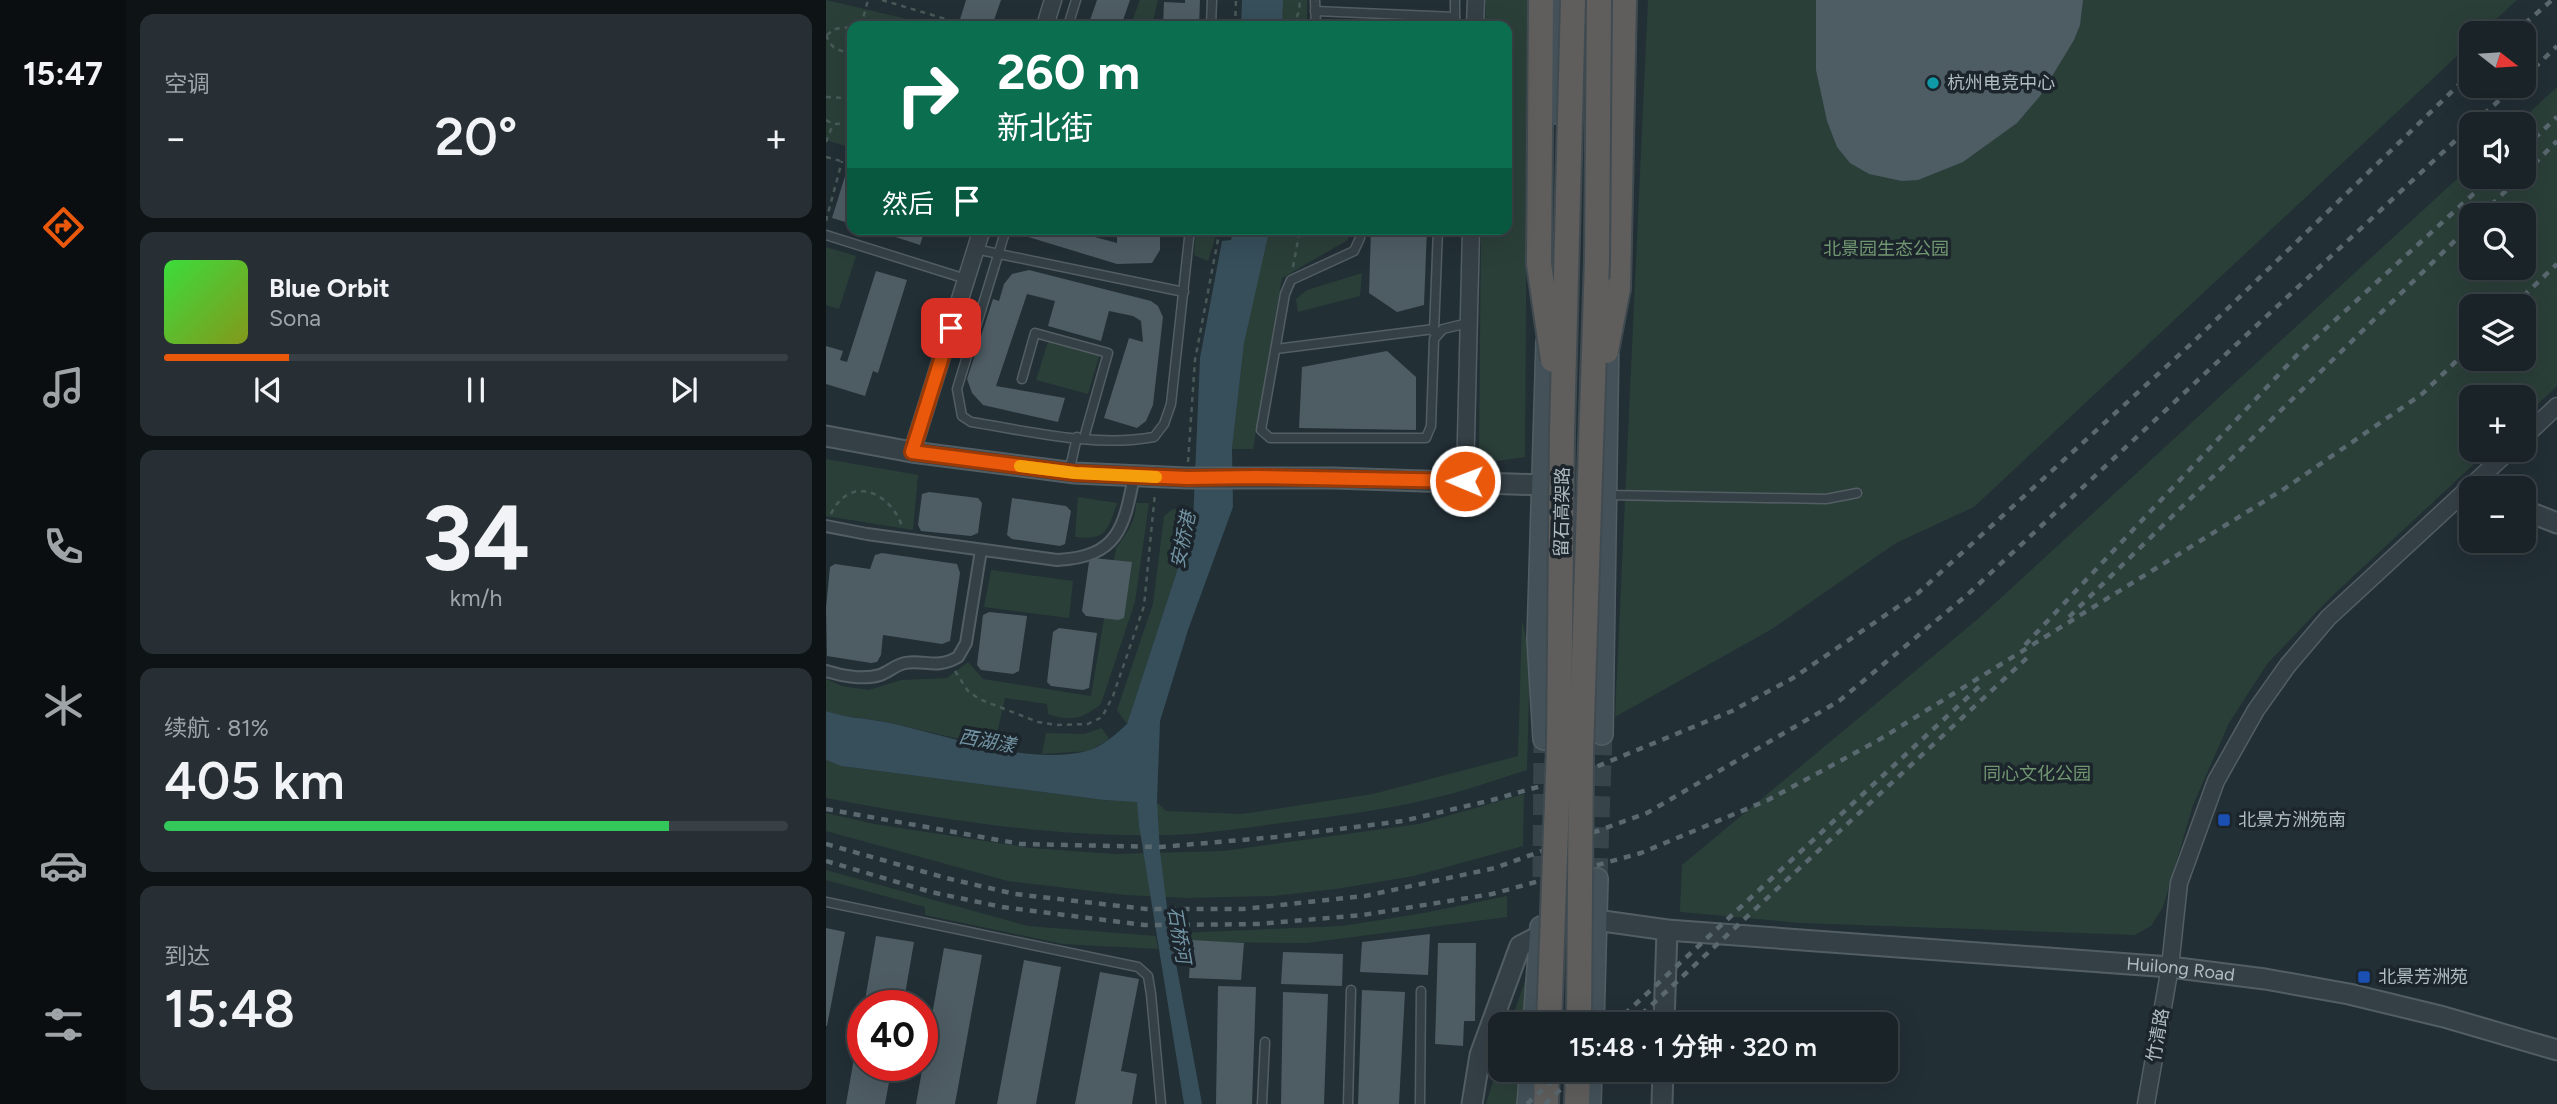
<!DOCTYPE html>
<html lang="zh">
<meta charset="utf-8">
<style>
:root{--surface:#1a2328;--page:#272f34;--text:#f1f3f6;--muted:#9fa4a8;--line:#384045;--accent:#ea580c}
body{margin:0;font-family:Figtree,"Noto Sans SC",sans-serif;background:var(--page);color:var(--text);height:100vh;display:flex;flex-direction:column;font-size:26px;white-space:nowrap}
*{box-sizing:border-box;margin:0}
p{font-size:23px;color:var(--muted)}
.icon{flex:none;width:38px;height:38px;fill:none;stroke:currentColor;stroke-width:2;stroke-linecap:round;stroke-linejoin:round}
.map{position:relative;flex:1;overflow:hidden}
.drawer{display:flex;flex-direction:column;gap:14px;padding:14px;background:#0e1316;width:700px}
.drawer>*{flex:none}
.banner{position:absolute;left:21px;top:21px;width:665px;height:214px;border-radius:14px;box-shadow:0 7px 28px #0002,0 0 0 2px var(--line);background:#0b6e4f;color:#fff;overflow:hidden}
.needle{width:46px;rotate:107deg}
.buttons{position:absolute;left:1633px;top:21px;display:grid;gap:14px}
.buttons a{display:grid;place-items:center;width:77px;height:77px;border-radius:14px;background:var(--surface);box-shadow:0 7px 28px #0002,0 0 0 2px var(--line);font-size:35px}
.speed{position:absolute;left:21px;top:990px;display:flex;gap:14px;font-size:35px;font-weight:700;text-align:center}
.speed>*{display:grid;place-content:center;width:91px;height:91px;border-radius:50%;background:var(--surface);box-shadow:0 7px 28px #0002,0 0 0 2px var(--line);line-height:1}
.speed .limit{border:10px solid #d22;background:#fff;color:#111}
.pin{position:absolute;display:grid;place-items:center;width:60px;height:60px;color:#fff;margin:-30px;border-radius:14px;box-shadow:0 4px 10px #0006}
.me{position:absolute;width:77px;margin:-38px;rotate:271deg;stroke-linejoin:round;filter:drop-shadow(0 0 5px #0008)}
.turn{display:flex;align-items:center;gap:24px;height:147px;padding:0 35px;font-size:32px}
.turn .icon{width:91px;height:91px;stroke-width:2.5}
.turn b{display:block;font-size:49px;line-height:60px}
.then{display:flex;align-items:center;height:66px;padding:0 35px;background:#0003;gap:14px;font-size:26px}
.big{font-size:52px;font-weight:600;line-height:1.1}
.drawer .tile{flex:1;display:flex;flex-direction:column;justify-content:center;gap:10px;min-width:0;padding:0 24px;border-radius:14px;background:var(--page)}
.drawer .dial{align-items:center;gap:0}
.dial b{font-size:91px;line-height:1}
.song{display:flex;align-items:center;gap:21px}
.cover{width:84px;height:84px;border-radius:10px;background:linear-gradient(135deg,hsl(120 70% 55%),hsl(70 70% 35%))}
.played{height:7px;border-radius:4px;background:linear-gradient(90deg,var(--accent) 20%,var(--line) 20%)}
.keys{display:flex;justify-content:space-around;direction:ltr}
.heat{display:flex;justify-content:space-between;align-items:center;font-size:38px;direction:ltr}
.charge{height:10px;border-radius:5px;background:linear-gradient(90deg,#34c759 81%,var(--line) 0)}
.trip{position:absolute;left:662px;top:1012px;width:410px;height:70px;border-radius:14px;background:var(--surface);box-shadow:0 7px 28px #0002,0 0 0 2px var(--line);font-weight:600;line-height:70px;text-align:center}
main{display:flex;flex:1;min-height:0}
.dock{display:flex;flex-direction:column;width:126px;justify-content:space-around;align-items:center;background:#0a0e10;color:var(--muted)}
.dock .icon{width:49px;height:49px}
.dock .selected{color:var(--accent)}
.dock b{font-size:32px;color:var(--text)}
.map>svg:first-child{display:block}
</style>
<main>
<nav class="dock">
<b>15:47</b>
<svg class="icon selected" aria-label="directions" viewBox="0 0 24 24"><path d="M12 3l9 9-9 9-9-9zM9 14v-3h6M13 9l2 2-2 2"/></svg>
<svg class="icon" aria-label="music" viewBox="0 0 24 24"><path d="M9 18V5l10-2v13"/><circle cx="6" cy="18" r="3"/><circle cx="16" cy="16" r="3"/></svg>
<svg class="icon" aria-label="phone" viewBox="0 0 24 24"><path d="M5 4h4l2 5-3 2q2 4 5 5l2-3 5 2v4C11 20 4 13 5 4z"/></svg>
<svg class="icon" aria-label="climate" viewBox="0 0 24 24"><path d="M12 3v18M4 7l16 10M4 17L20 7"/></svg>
<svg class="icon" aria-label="car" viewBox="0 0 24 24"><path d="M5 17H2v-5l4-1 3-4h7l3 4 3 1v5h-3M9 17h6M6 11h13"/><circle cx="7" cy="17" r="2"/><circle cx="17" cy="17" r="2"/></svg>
<svg class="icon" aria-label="filters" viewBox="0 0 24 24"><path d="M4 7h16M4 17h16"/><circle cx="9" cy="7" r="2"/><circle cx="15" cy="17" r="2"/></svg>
</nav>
<section class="drawer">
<div class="tile"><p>空调</p>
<div class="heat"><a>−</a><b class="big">20°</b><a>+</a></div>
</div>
<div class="tile">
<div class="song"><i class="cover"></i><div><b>Blue Orbit</b><p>Sona</p></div></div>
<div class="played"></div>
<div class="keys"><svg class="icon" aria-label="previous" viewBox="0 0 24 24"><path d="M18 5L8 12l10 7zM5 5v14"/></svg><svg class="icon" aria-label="pause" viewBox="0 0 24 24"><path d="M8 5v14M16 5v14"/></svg><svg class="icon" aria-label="next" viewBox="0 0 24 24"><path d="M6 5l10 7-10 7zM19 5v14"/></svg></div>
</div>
<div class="tile dial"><b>34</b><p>km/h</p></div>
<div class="tile"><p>续航 · 81%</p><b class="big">405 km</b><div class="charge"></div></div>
<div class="tile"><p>到达</p><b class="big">15:48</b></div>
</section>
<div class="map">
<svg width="1731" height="1104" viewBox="0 0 1731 1104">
<rect width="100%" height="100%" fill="#222f35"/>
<g fill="#2b3f39" fill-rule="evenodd">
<path d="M0 0 81 19 97 26H26V148L0 140Z"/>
<path d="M314 0H332L326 26H304Z"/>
<rect x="454" y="0" width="27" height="26"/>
<path d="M660 0H702L699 457 664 462 653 457 655 229H681V26H659Z"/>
<path d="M822 0H1691L1655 33H1645V43L1148 507 1070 543 946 629 789 717Z"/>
<path d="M1731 87V386L1698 417V397H1645V450H1663L1505 597 1441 664 1403 723 1367 805 1337 907 1325 926 1309 935 975 923 854 912 856 865 1153 618 1645 166V177H1698V124H1691ZM1698 215V268H1645V215ZM1645 306H1698V359H1645Z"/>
<path d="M370 229H392L382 261 368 255Z"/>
<path d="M465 229H523L522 240 456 278 427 449H406L418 343 425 231 464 237Z"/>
<path d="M0 247 30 256 13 309 0 305Z"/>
<path d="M536 273 534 296 472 312 470 299 481 290Z"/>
<path d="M222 342 273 356 262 394 210 380Z"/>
<path d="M0 459 92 475 87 530 0 516Z"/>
<path d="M252 497 291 503C282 530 280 541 249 537Z"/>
<path d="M310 503H323L309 602 275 704C256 719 245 722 222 714L221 704 179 698 168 747 56 721 12 715 0 711V679L16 686 43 690 75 680 121 678 142 662 157 679 265 696 290 548C301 533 310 521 310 503Z"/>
<path d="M347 509 368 511 367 522 301 724 291 710 327 604 338 516Z"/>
<path d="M165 570 247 581 243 618 158 607Z"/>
<path d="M696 620 704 655 701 770C669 780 637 792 604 799 558 810 510 816 463 822 423 827 382 834 342 835 226 838 113 819 0 798V760L15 766 278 800 331 802 340 811 416 814 547 794 692 756Z"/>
<path d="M276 728 283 739 263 751 216 754 220 733 258 734Z"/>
<path d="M698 794 697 846 588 876 510 889 447 896 359 898 300 895 182 881 0 831V813L48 824 205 848 289 854 397 851 593 824Z"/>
<path d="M0 870 202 926 330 936 332 949 237 944 99 915V907L0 880Z"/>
<path d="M681 896V917L481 943 355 942 353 933 516 926 598 913Z"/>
<path d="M703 969 699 1024H684L686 1019Z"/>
<path d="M674 1059V1069H696L693 1104H660Z"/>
</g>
<g fill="#374f5b">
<path d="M416 0H457L456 26H415Z"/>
<path d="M408 229H465L464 237 442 236 418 343 406 449 407 507 362 630 334 721 331 802 334 852 344 931 376 1104H358L313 825 311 802 278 800 15 766 0 760V711C19 718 39 718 59 722 118 734 201 766 261 751 276 747 290 734 301 724L367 522 374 358 396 241 405 240Z"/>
</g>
<g fill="#4e5c64">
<path d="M140 0H175L166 26H132Z"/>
<path d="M271 0H304L295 26H262Z"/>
<path d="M359 0H374L373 26H337L338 2 359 3Z"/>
<path d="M990 0H1257L1254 25 1248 40 1214 96 1191 123 1137 162 1092 180 1076 181 1043 174 1024 163 1011 147 1001 121 990 70Z"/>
<path d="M20 173 26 175V224L6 218Z"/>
<path d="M45 229H99L94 245Z"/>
<path d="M191 229H239L291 243V229H334V250L326 263 291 264 189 233Z"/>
<path d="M545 229H601L598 305 571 312 543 293Z"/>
<path d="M203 270 325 301 332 306 337 317 327 405 320 421 311 428 278 418 303 338 317 342 315 321 307 316 283 311 275 341 222 326 229 301 201 294 170 386 239 398 232 422 157 405 146 393 141 379 167 299 173 301 178 284 186 274Z"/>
<path d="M50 271 81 280 52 373 47 371 39 396 0 384V346L17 351 14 360 21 362Z"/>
<path d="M561 351 590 377V430L473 428 476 367Z"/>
<path d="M103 492 152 498 156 503 152 533 145 536 95 531 92 525 96 494Z"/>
<path d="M186 498 240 506 245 511 239 544 234 546 186 539 181 535Z"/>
<path d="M56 553 131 564 134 573 124 641 116 644 57 635 55 655 51 662 45 663 1 656 0 608 4 567 9 564 44 569 49 555Z"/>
<path d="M268 558 306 562 298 618 292 620 260 616 256 611 263 562Z"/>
<path d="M163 612 201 616 193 671 187 674 155 670 151 665 157 615Z"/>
<path d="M233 628 271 633 263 688 257 690 225 686 221 682 227 632Z"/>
<path d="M0 928 19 932 1 1026H0Z"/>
<path d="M604 934 602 975 534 972 536 942Z"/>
<path d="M50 936 88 942 77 1006H38Z"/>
<path d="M365 940 418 943 415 980 363 978Z"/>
<path d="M612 943H650L649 1021H638L637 1046 609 1044Z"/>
<path d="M118 948 156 955 129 1104H90Z"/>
<path d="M457 952 517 954 516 986 455 984Z"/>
<path d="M198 960 235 967 210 1104H171Z"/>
<path d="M274 972 313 979 295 1071 311 1074 306 1104H249Z"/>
<path d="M392 986 430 987 426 1104H390Z"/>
<path d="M536 990 579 992 573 1104H532Z"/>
<path d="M457 992 502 994 498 1104H455Z"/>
<path d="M35 1018 37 1066H66L59 1104H20Z"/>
</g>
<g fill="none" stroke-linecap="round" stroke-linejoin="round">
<g stroke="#37444a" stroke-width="21" stroke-dasharray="21 10" stroke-linecap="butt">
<path d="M717 877 718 739"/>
<path d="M771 879 776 734"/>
</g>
<g stroke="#535e64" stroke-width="11">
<g id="service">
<path d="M489 0 490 26"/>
<path d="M629 0V26"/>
<path d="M489 11 629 17"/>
<path d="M242 26 250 0"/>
<path d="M385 26 386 0"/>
<path d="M180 229 131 389 136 416 145 422C203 431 269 448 328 437L338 424 345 404 364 229"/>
<path d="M534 229V238L528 251 465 280 459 294 435 430 444 438H600L605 426 608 339 617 329 642 323"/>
<path d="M0 235 140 279"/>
<path d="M149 249 358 292"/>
<path d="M608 332 612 229"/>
<path d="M450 349 608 329"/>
<path d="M196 379 209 333 282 353 258 438"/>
<path d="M243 472 251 437"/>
<path d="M782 495 1000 499 1031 493"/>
<path d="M0 902 312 967 322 976 325 994 335 1104"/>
<path d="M436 1104 439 1042"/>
<path d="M522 1104 525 990"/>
<path d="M594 1104 595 991"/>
</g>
</g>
<g stroke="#535e64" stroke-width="14">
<g id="pedestrian">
<path d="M0 526 41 534 231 560C292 557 298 528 308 476"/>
<path d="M0 671C15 676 38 680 54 675 63 672 69 665 79 663 99 659 109 670 132 657L140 643 155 550"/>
</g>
</g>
<g stroke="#535e64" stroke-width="19">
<g id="minor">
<path d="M219 26 227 0"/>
<path d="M649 26 650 0"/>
<path d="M1698 437 1731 406"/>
<path d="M86 452 156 229"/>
<path d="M639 481 645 229"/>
<path d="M1320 1104 1344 967 1353 883 1390 781 1430 710 1462 665 1502 618 1684 450"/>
</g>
</g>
<g stroke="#535e64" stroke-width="23">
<g id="tertiary">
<path d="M0 436 86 452 249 473 361 478H508L717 485"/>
<path d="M1642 489 1645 490"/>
<path d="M1698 510 1731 523"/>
<path id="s1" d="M757 922 770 920 841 930 1344 967 1439 979 1523 994 1618 1017 1731 1050"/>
<path d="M838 1024 841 930"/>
<path d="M646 1104 654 1055 694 946 725 930"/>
<path d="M836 1104 837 1069"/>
</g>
</g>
<g stroke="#535e64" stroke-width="24">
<g id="secondary">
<path d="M726 113 728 0"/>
<path d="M776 734 782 334"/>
<path d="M718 739 712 639 721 342"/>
<path d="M708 1024 715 927"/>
<path d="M767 1024 771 879"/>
<path d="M702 1104 705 1069"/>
<path d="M764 1104 765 1069"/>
</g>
</g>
<g stroke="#404b51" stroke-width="28">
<g id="trunk">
<path d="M713 264 715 0"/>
<path d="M792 288 798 0"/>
<path d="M720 1104 721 1069"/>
<path d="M751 1104 752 1069"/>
</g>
</g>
<g stroke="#485a58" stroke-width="2.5" stroke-dasharray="5 5" stroke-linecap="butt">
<path d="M56 0 123 20 121 26"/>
<path d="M35 26 42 0"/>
<path d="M409 26 410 0"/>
<path d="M466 26 473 12 474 0"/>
<path d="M0 35C6 50 11 50 26 53"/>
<path d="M1 35 8 29 26 27"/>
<path d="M0 97 18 98 26 103"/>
<path d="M0 120 7 124 26 123"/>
<path d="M0 142 7 124"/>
<path d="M0 157 26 164"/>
<path d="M0 221 16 161"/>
<path d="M467 267 474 229"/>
<path d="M362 462 369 360 393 234 398 229"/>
<path d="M5 514C24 474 64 492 76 526"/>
<path d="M129 671 142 691 153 699 212 722 230 725 262 724 276 717 287 696 318 606 329 493"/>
</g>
<use href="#service" stroke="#354046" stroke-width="8"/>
<use href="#pedestrian" stroke="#354046" stroke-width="10"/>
<use href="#minor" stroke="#354046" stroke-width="16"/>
<use href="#tertiary" stroke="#354046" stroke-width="19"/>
<use href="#secondary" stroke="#445159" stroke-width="21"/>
<use href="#trunk" stroke="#5f5e5c" stroke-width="24"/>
<g stroke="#5a686f" stroke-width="4.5" stroke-dasharray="7 7" stroke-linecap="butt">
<path d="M1688 33 1726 0"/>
<path d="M1698 78 1731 46"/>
<path d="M1647 124 1689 86"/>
<path d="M1698 148 1731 117"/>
<path d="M1698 174 1731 141"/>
<path d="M1655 215 1694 177"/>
<path d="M1687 306 1731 264"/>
<path d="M1243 617 1645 225"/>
<path d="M1199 645 1472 354 1666 177"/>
<path d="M0 809 195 844 334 847 450 837 577 821 666 800 743 778 906 711 967 678 1092 593 1365 344 1645 73"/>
<path d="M0 844 120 878 189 894 320 909H417L539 896 669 868 821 813 1013 701 1141 595 1645 126"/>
<path d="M0 861 105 892 176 907 318 925H345L432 924 537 915 666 894 815 853 942 800 1051 741 1458 489 1596 394 1645 347"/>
<path d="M788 1024 1155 685"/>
<path d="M805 1024 1203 656"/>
<path d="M701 1104 739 1069"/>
<path d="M719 1104 756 1069"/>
</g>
<g stroke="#404b51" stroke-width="28" stroke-linecap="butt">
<g id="trunk-bridge">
<path d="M713 264 727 360"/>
<path d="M780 351 792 288"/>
<path d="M723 1024 733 746 736 432 747 0"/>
<path d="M753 1024 755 752 771 260 773 0"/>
</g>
</g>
<use href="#trunk-bridge" stroke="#5f5e5c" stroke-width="24"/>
</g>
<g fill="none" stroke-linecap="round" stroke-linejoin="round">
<g stroke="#983908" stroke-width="18">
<path id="route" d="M125 328 86 452 249 473 361 478 430 477 639 481"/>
</g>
<use href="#route" stroke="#ea580c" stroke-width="12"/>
<path stroke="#f59e0b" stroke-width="12" d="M194 466 249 473 330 477"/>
</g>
<circle fill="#0f9aa8" stroke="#1b252b" stroke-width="2.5" cx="1107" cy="83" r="7"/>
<g fill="#1a4fb4" stroke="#1b252b" stroke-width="2.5">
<rect x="1391" y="813" width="14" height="14" rx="3.5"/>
<rect x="1531" y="970" width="14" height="14" rx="3.5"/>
</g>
<g text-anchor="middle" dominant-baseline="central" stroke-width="7" stroke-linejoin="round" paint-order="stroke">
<g font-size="18" fill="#b0bcc3" stroke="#1b252b" text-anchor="start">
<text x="1121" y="83">杭州电竞中心</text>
<text x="1412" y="820">北景方洲苑南</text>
<text x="1552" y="977">北景芳洲苑</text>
</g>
<g font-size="18" fill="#719671" stroke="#1b252b">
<text x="1060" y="249">北景园生态公园</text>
<text x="1211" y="774">同心文化公园</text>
</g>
<g font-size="18" fill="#b0bcc3" stroke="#1b252b">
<text transform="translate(736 512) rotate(-89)">留石高架路</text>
<text stroke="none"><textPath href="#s1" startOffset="600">Huilong Road</textPath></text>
<text transform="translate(1332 1035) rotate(-80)">竹清路</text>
</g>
<g font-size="19" font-style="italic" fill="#7394a4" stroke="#1b252b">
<text transform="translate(357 540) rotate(-78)">安桥港</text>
<text transform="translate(161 741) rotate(10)">西湖漾</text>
<text transform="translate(353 935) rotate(80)">石桥河</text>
</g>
</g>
</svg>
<div class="buttons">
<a><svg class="needle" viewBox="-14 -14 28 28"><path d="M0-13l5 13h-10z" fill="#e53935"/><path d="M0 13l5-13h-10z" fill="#9fa4a8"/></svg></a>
<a><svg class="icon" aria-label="sound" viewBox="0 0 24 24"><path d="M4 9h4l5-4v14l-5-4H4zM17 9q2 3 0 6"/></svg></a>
<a><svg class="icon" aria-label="search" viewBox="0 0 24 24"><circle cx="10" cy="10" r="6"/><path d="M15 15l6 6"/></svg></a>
<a><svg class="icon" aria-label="layers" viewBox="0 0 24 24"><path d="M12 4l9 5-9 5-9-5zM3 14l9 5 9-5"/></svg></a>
<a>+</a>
<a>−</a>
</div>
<div class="speed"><div class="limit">40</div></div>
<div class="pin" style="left:125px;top:328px;background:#d93025"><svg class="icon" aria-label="arrive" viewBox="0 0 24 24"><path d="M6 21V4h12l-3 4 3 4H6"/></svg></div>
<svg class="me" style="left:639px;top:481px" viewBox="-20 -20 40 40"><circle r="17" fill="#ea580c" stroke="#fff" stroke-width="3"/><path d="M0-11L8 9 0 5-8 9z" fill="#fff"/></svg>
<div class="trip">15:48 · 1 分钟 · 320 m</div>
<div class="banner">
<div class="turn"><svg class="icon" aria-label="right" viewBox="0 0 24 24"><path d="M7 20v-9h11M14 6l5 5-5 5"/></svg><div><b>260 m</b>新北街</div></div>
<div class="then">然后<svg class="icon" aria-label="arrive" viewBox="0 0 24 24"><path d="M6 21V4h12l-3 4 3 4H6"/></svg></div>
</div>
</div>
</main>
